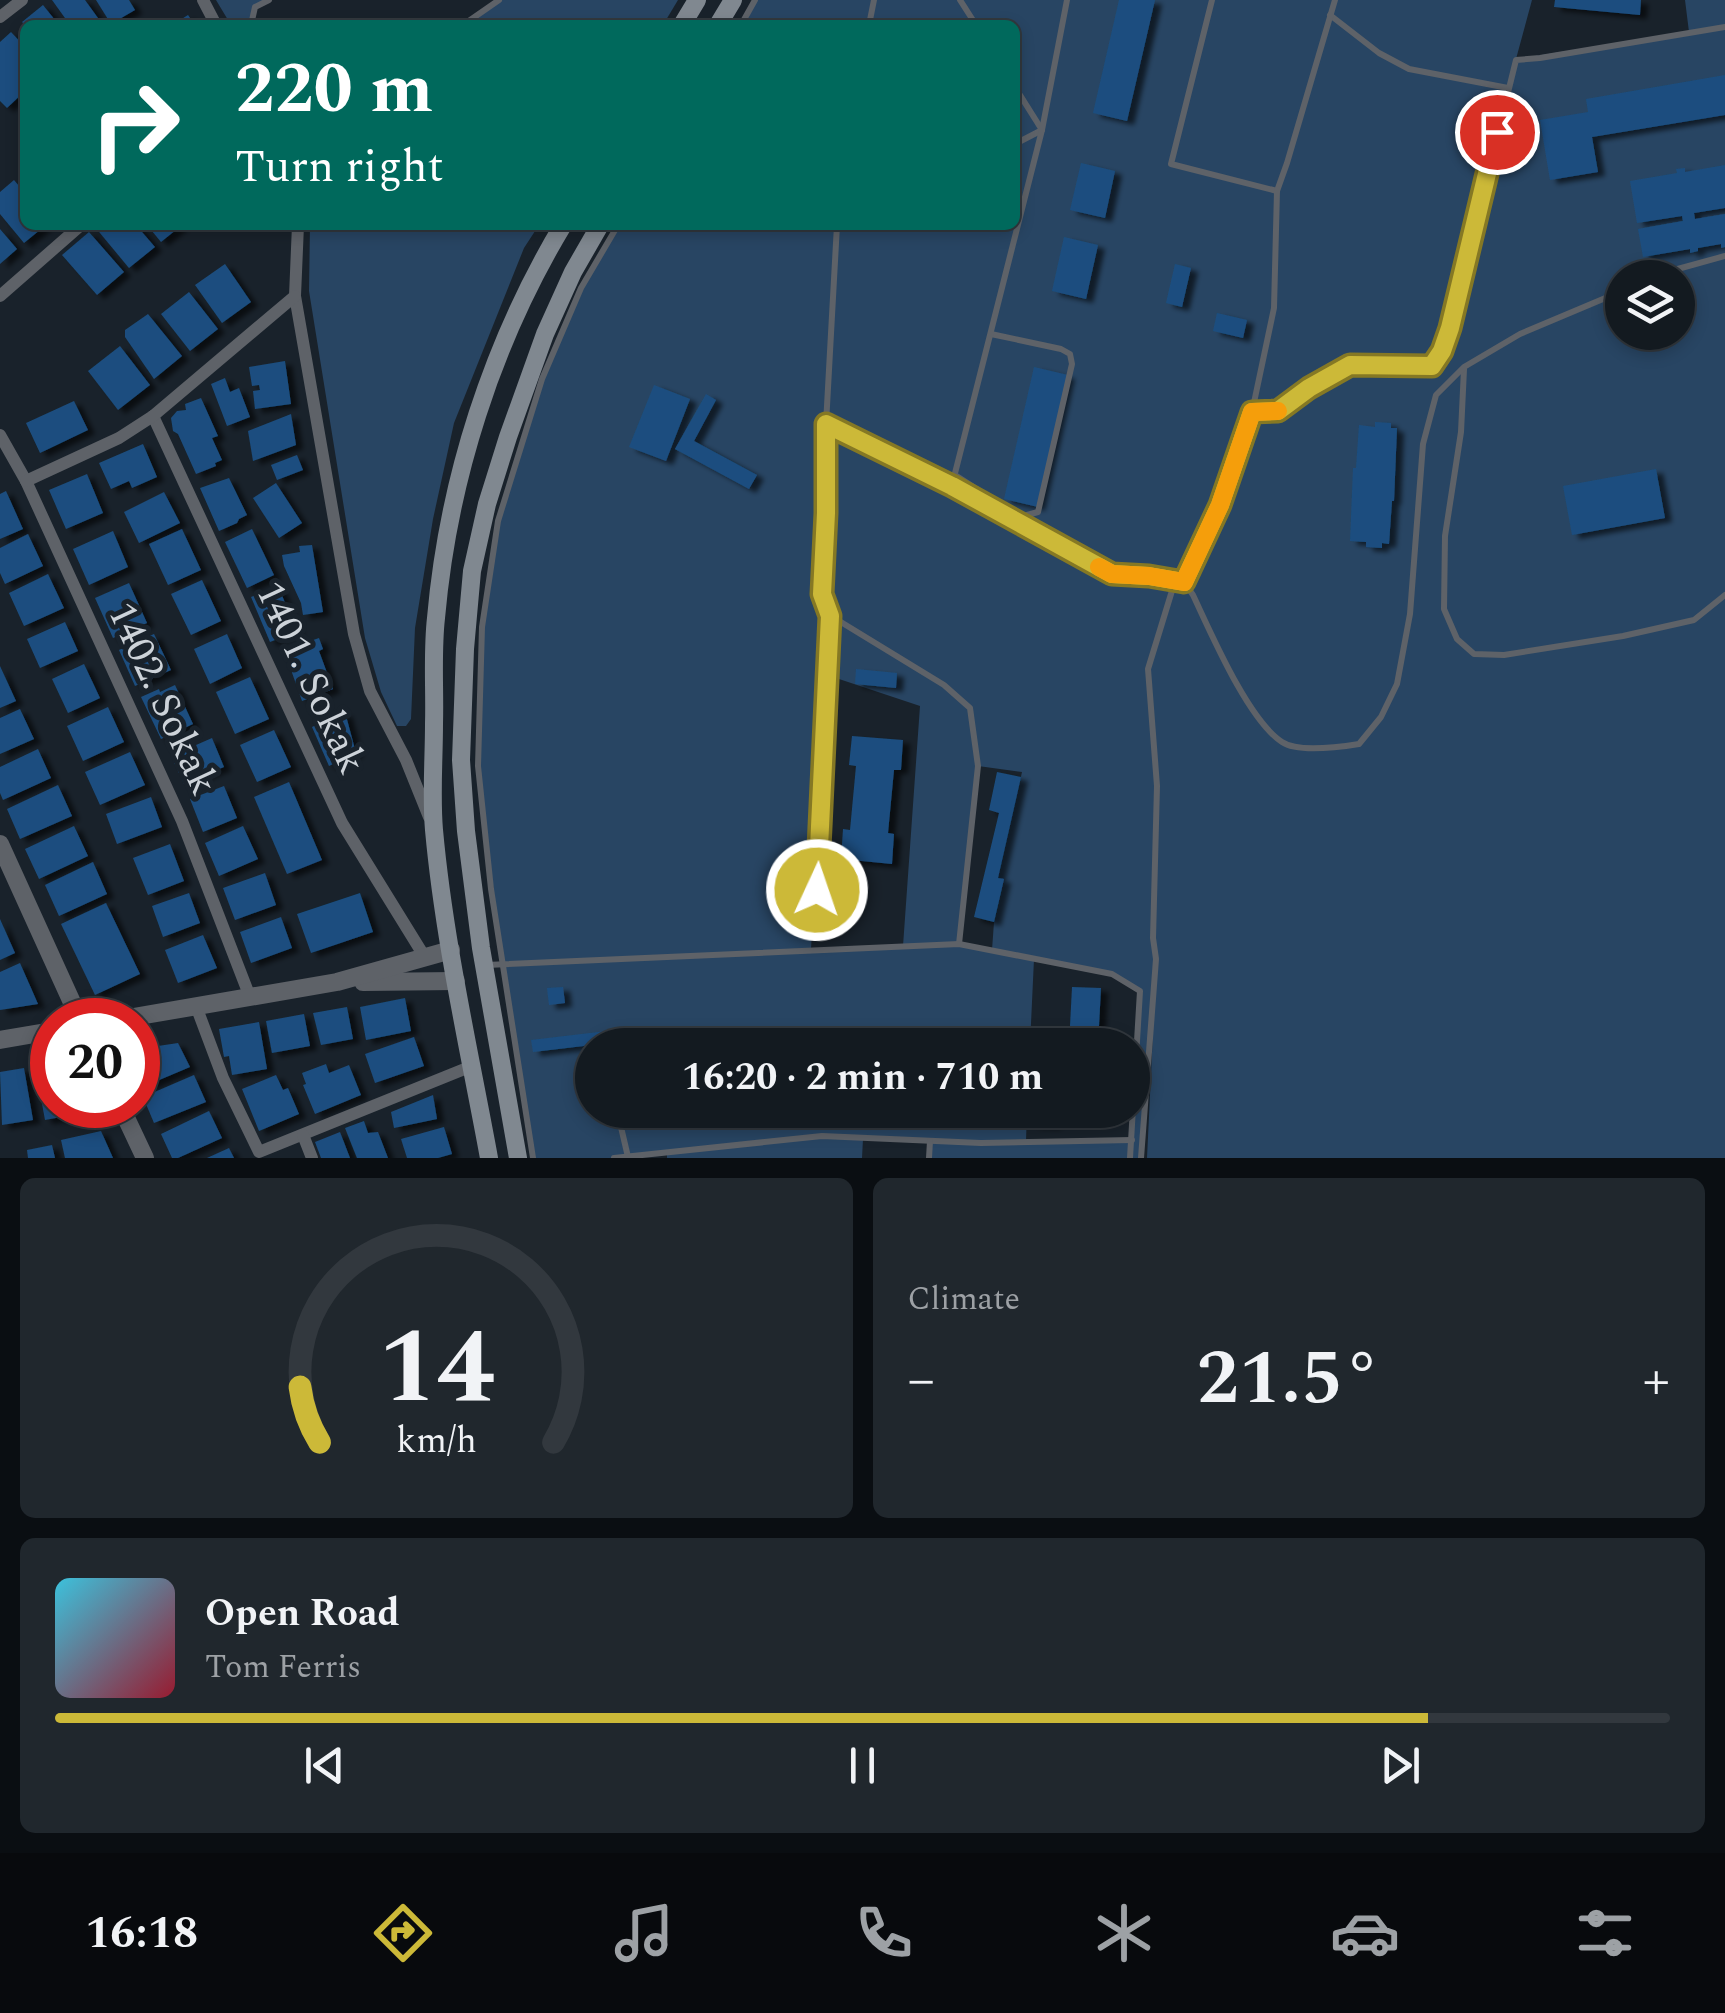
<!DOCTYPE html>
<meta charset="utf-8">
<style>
:root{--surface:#131a20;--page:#20272d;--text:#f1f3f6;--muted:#9da1a5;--line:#32383e;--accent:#ccb938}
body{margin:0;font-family:Spectral,serif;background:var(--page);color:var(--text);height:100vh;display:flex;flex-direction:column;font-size:38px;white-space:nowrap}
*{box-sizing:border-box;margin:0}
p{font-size:32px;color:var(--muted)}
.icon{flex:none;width:55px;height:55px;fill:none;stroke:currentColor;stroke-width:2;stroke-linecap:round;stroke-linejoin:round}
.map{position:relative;height:1158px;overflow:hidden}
.panel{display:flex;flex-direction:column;gap:20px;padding:20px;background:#0a0e12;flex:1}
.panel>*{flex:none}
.top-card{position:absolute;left:20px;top:20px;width:1000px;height:210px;border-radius:15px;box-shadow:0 5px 15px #0003,0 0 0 2px var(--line);background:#00695c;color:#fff;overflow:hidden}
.buttons{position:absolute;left:1605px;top:260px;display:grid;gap:20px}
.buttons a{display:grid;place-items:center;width:90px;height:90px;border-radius:50%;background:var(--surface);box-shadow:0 5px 15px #0003,0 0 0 2px var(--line);font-size:50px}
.speed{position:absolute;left:30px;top:998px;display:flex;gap:20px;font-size:50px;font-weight:700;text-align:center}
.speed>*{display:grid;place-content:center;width:130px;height:130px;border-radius:50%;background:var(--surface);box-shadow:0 5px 15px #0003,0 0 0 2px var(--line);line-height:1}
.speed .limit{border:15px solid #d22;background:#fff;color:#111}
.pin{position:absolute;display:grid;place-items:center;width:85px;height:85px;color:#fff;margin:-42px;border:5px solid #fff;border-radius:50%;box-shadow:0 2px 10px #0007}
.me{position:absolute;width:110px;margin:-55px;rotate:3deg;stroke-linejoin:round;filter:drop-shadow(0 0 8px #0008)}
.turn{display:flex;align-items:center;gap:35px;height:210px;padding:0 50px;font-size:45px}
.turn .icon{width:130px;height:130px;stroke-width:2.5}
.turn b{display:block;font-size:70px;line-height:85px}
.big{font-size:75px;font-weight:700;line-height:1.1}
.panel .card{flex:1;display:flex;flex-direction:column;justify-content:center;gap:15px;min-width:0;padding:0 35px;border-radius:15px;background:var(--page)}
.panel .dial{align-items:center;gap:0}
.dial svg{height:260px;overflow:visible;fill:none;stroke:var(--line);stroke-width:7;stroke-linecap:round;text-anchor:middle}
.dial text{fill:var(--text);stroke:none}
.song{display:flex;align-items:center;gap:30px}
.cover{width:120px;height:120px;border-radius:15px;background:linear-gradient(135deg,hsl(190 70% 55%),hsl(350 70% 35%))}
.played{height:10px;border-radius:5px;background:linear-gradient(90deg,var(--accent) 85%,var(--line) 85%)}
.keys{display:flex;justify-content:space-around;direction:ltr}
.heat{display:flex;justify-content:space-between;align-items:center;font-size:55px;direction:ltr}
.panel .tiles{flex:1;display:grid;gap:20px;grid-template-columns:1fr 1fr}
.card:last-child{grid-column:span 2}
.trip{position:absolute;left:575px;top:1028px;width:575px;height:100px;border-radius:50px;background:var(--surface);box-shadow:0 5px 15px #0003,0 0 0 2px var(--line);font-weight:700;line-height:100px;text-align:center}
.tabs{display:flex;height:160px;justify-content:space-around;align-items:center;background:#080a0d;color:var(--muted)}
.tabs .icon{width:70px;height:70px}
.tabs .current{color:var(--accent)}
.tabs b{font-size:45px;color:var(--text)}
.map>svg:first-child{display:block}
</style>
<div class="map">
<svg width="1725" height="1158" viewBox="0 0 1725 1158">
<defs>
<filter id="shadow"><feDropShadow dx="7" dy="4" stdDeviation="2.5" flood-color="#0009"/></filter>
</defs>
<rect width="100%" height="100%" fill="#19222b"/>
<g fill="#284563" fill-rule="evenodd">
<path d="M216 0H267L255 7 251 25H231Z"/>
<path d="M499 0H678L663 25H463Z"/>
<path d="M755 0H1532L1516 59 1689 32 1685 0H1725V1158H1147L1153 1032 1141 1158H929L930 1141 863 1139 862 1158H667V1153L629 1158H533L503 964 478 766 482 627 498 521 542 379 581 288 618 225H1015V25H741ZM1622 278H1678V332H1622ZM827 675 920 706 903 946 811 949ZM978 766 1022 772 998 878 1003 879 994 922 992 950 959 944ZM1034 959 1112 974 1140 991 1131 1140 1026 1141 1027 1110H592V1045H1030Z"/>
<path d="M310 225H539L524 248 454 423 433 519 415 628 411 719 406 726H397L381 692 365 638 309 291Z"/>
</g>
<g fill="#1b4e7f" filter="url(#shadow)">
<path d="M52 0H85L103 25H70Z"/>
<path d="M96 0H129L135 10 111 24Z"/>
<path d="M1119 0H1155L1127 121 1093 113Z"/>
<path d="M1555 0H1641L1640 15 1554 7Z"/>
<path d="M43 5 59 25H25L22 22Z"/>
<path d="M188 15 195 25H172Z"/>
<path d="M11 32 25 47V91L7 108 0 101V42Z"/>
<path d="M1725 75V115L1592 137 1598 172 1550 180 1540 120 1588 112 1586 99Z"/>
<path d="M1081 163 1115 171 1105 218 1070 210Z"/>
<path d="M1725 165V208L1694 213 1695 219 1725 214V247L1721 248V244L1698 248V251L1690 253V249L1643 257 1638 229 1683 221 1682 216 1637 223 1630 181 1677 173 1676 169 1685 168V172Z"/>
<path d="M14 180 25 193V225H46L24 243 0 214V192Z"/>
<path d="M97 225H136L155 247 129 268 95 227Z"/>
<path d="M147 225H182L161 242Z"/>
<path d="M0 229 17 249 0 264Z"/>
<path d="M89 232 124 272 97 295 62 255Z"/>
<path d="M1064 237 1098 245 1086 299 1052 291Z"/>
<path d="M225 264 251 302 222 323 195 285Z"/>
<path d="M1175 264 1191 268 1182 307 1166 303Z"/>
<path d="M189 292 218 329 190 351 161 314Z"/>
<path d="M1217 313 1247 320 1243 338 1213 331Z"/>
<path d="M148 314 182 356 154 379 125 337V330Z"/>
<path d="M120 346 150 385 118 410 88 371Z"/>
<path d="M285 361 291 404 255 409 253 391 260 390 259 385 252 386 249 367Z"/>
<path d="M1034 367 1068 375 1038 507 1004 499Z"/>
<path d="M225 378 230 392 239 388 250 417 227 426 211 384Z"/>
<path d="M654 385 690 399 666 461 629 447Z"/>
<path d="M706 394 716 400 694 441 757 475 749 489 675 449Z"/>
<path d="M201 398 218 436 212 438 222 460 215 463 216 466 196 474 178 434 173 431 171 418 177 411 186 410 185 404Z"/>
<path d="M74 401 88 430 40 453 26 423Z"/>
<path d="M291 414 296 445 253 461 248 431Z"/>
<path d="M1375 422 1391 423V428H1397L1394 501H1392L1389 544 1382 543V548L1366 547V542L1350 541 1353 468H1356L1359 425 1375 427Z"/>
<path d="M143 444 157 477 132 488 129 481 111 489 99 463Z"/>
<path d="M297 455 303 470 277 480 271 465Z"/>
<path d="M1656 469 1665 518 1572 535 1563 486Z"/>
<path d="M87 474 103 513 66 529 49 490Z"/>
<path d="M229 478 247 515 239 519 237 523 219 531 200 488Z"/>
<path d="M276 483 302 523 279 538 253 498Z"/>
<path d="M6 491 23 529 0 539V494Z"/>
<path d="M164 492 180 523 139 543 124 512Z"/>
<path d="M182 529 201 570 168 585 149 544Z"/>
<path d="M252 529 274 575 247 588 225 542Z"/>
<path d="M113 531 128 567 89 585 73 549Z"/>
<path d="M28 534 43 566 5 584 0 573V548Z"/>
<path d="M312 545 323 612 303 615 301 603 284 566 282 555 300 552 299 546Z"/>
<path d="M48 574 64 608 24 626 9 593Z"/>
<path d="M202 580 221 621 191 635 171 594Z"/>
<path d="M129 583 147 623 113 638 95 598Z"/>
<path d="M278 586 297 631 270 642 251 597Z"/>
<path d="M65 622 78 651 40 668 27 639Z"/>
<path d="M154 634 171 670 135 686 119 650Z"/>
<path d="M227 634 242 668 210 684 194 649Z"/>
<path d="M319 638 323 649 319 651 333 689 302 701 284 650Z"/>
<path d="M84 664 100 698 68 713 52 679Z"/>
<path d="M0 666 16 701 0 708Z"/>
<path d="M856 669 897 673 896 688 855 684Z"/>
<path d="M250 677 269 719 235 734 216 692Z"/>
<path d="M175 685 193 724 161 739 141 697 159 689 160 692Z"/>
<path d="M108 707 124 742 83 761 67 726Z"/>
<path d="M20 709 34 739 0 754V718Z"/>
<path d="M345 712 356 753 329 766 312 727Z"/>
<path d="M274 730 291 767 257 782 240 745Z"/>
<path d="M852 736 903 740 901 770H894L888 833 894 834 892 864 841 859 843 829 850 830 856 766 849 765Z"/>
<path d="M212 738 224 767 184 784 171 756Z"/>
<path d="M38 749 51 778 3 800 0 793V767Z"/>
<path d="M130 752 145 785 100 805 85 772Z"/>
<path d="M997 772 1021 777 998 878 1004 879 994 922 974 917 999 813 989 810Z"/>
<path d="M289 782 322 860 287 874 254 797Z"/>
<path d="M58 785 72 816 20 839 7 809Z"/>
<path d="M224 786 237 818 203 832 190 799Z"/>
<path d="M151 797 162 827 117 844 106 814Z"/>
<path d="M74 826 88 856 39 879 25 849Z"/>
<path d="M243 826 258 859 219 876 205 843Z"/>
<path d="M170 844 184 881 148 895 133 858Z"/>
<path d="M93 862 107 894 59 916 45 885Z"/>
<path d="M265 873 276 905 235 920 223 888Z"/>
<path d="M189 893 200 923 163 937 152 906Z"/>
<path d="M360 893 373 932 311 953 297 914Z"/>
<path d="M106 903 140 974 95 995 61 924Z"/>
<path d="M281 917 292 948 251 963 240 932Z"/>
<path d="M0 919 15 953 0 960Z"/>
<path d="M203 935 217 968 178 983 165 950Z"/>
<path d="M20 963 38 1004 0 1010V972Z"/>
<path d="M563 987 565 1003 549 1005 547 988Z"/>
<path d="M1072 987 1101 988 1098 1045H1069Z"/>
<path d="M405 998 411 1031 366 1040 360 1007Z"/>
<path d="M347 1007 353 1039 321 1045 313 1013Z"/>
<path d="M304 1014 310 1046 272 1053 266 1021Z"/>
<path d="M259 1022 267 1069 232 1075 229 1056 224 1057 219 1029Z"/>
<path d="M607 1031 609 1043 533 1052 531 1040Z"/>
<path d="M414 1037 424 1066 375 1083 365 1054Z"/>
<path d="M178 1043 190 1067 138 1089V1049Z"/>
<path d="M52 1063V1105H85L88 1112 45 1120 35 1066Z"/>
<path d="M326 1064 329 1073 349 1065 361 1095 315 1114 303 1085 306 1084 302 1073Z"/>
<path d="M24 1068 33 1120 2 1125 0 1072Z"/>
<path d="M194 1075 206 1102 154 1123 143 1097Z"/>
<path d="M276 1075 283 1090 288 1088 299 1114 259 1131 242 1089Z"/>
<path d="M433 1095 437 1119 394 1128 391 1112Z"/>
<path d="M1033 1110H1096V1116L1054 1115V1125L1032 1124Z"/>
<path d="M209 1111 222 1138 178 1158H172L161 1134Z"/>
<path d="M364 1121 368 1133 378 1132 388 1158H357L345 1128Z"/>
<path d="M444 1127 452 1154 438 1158H407L401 1139Z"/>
<path d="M101 1131 113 1158H65L61 1140Z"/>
<path d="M340 1132 350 1158H321L315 1142Z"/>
<path d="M52 1145 55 1158H28L27 1150Z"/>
<path d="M229 1148 234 1158H207Z"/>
</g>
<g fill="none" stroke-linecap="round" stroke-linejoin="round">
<g stroke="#5e6268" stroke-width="6">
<path d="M960 0 976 25"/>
<path d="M1212 0 1171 164 1277 191"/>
<path d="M1330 15 1379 53 1409 69 1508 88"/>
<path d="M251 25 255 7 269 0"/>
<path d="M463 25 499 0"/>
<path d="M741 25 755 0"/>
<path d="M869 25 874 0"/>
<path d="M1015 87 1042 130 1015 144"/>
<path d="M1656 278 1674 270 1725 256"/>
<path d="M1464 369 1461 432 1445 536 1444 609 1457 639 1474 654 1504 655 1623 636 1694 620 1725 595"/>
<path d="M1252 412 1278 411 1309 388 1350 365 1432 366 1443 351 1450 328 1516 60 1540 58 1725 27"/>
<path d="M826 424 952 485 1111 574 1149 576 1184 582 1193 595C1211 633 1248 720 1282 742 1298 753 1340 747 1359 744L1381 717 1397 684 1410 614 1423 444 1436 395 1464 367 1520 334 1622 291"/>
<path d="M955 475 1020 517 1038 512 1072 364 1070 354 1061 349 991 334"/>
<path d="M952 485 1042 130 1067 0"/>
<path d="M1184 582 1219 505 1252 412 1274 308 1277 191 1287 163 1335 0"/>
<path d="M831 616 944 685 970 708 978 766 959 944"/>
<path d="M815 926 830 616 821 594 827 513 826 424 837 225"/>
<path d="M486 965 959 944 1112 974 1140 991 1130 1158"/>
<path d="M617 1110 628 1157"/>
<path d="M533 1158 491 889 478 766 482 627 498 521 542 379 581 288 618 225"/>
<path d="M614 1158 822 1136 981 1143 1132 1140"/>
<path d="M929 1158 930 1141"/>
<path d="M1141 1158 1156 959 1153 938 1157 786 1148 669 1175 581"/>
</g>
<g stroke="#5e6268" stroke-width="12">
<path d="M203 0 216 25"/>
<path d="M0 17 22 0"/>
<path d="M298 225 295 296 354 634 370 691 406 760 429 817"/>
<path d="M0 296 81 225"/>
<path d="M153 416 342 823 426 959"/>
<path d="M0 435 26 481 182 821 250 997"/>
<path d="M26 481 119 438 153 416 295 296"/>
<path d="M196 1006 223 1078 259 1152 472 1066"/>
<path d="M303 1135 312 1158"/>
</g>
<g stroke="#5e6268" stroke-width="18">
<path d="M0 844 80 1020"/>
<path d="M363 982 456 981"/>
<path d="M116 1020 337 982 451 950"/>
<path d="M0 1040 52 1031"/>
<path d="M120 1105 145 1158"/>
</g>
<g stroke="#808890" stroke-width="18">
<path d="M682 25 697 0"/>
<path d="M718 25 733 0"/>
<path d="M489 1158C469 1049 444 940 434 830 431 795 434 759 434 724 435 689 432 653 436 618 448 481 492 343 563 225"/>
<path d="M518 1158 481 948 466 831 461 760 465 649 472 571 487 504 508 437 545 334 573 272 600 225"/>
</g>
</g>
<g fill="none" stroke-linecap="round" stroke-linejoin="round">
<g stroke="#857824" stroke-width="25">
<path id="route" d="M817 890 830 616 822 594 826 513V424L952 486 1112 574 1149 576 1184 582 1220 505 1252 412 1278 411 1309 388 1350 365 1432 366 1442 351 1450 328 1497 132"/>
</g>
<use href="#route" stroke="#ccb938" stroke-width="18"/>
<path stroke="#f59e0b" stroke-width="18" d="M1099 567 1112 574 1149 576 1184 582 1220 505 1252 412 1278 411"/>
</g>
<g text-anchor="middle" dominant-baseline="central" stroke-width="10" stroke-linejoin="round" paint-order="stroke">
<g font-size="40" fill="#cdd3d9" stroke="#19222b">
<text transform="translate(310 678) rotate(65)">1401. Sokak</text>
<text transform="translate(162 699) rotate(65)">1402. Sokak</text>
</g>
</g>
</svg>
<div class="buttons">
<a><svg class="icon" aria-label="layers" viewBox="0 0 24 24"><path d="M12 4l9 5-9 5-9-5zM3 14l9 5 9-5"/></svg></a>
</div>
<div class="speed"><div class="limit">20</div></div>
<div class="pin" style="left:1497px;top:132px;background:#d93025"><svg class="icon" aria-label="arrive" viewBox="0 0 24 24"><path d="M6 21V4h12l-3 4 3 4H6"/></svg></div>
<svg class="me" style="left:817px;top:890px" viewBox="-20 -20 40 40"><circle r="17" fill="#ccb938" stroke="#fff" stroke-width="3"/><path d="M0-11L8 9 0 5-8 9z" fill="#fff"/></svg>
<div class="trip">16:20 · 2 min · 710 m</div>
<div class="top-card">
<div class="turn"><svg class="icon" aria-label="right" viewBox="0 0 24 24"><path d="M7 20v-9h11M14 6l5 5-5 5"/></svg><div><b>220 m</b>Turn right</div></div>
</div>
</div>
<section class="panel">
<div class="tiles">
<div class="card dial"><svg viewBox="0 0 100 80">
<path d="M14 69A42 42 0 1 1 86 69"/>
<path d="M14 69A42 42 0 0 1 8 52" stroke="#ccb938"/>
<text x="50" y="56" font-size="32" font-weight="700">14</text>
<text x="50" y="72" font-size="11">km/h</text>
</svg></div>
<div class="card"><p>Climate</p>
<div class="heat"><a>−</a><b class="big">21.5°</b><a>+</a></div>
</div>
<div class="card">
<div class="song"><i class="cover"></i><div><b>Open Road</b><p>Tom Ferris</p></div></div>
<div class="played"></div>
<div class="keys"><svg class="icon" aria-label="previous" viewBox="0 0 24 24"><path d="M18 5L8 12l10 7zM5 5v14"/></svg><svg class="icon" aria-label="pause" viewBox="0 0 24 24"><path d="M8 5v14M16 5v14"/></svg><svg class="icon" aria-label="next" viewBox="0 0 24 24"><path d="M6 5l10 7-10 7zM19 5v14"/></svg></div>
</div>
</div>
</section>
<nav class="tabs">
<b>16:18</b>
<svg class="icon current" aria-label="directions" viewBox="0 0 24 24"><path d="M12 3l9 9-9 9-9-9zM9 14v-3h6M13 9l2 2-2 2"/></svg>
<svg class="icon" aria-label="music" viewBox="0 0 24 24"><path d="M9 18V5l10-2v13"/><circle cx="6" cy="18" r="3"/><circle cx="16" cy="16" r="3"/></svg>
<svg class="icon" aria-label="phone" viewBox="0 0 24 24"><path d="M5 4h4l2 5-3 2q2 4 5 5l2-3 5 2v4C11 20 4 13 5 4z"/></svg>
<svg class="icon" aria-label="climate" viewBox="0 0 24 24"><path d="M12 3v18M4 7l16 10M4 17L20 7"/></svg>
<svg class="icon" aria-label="car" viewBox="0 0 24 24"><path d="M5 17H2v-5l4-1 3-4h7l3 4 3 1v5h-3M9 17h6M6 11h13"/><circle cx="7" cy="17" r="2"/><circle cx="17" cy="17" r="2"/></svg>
<svg class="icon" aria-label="filters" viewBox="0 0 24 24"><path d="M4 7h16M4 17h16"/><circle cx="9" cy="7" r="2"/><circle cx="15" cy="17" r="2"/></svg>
</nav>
